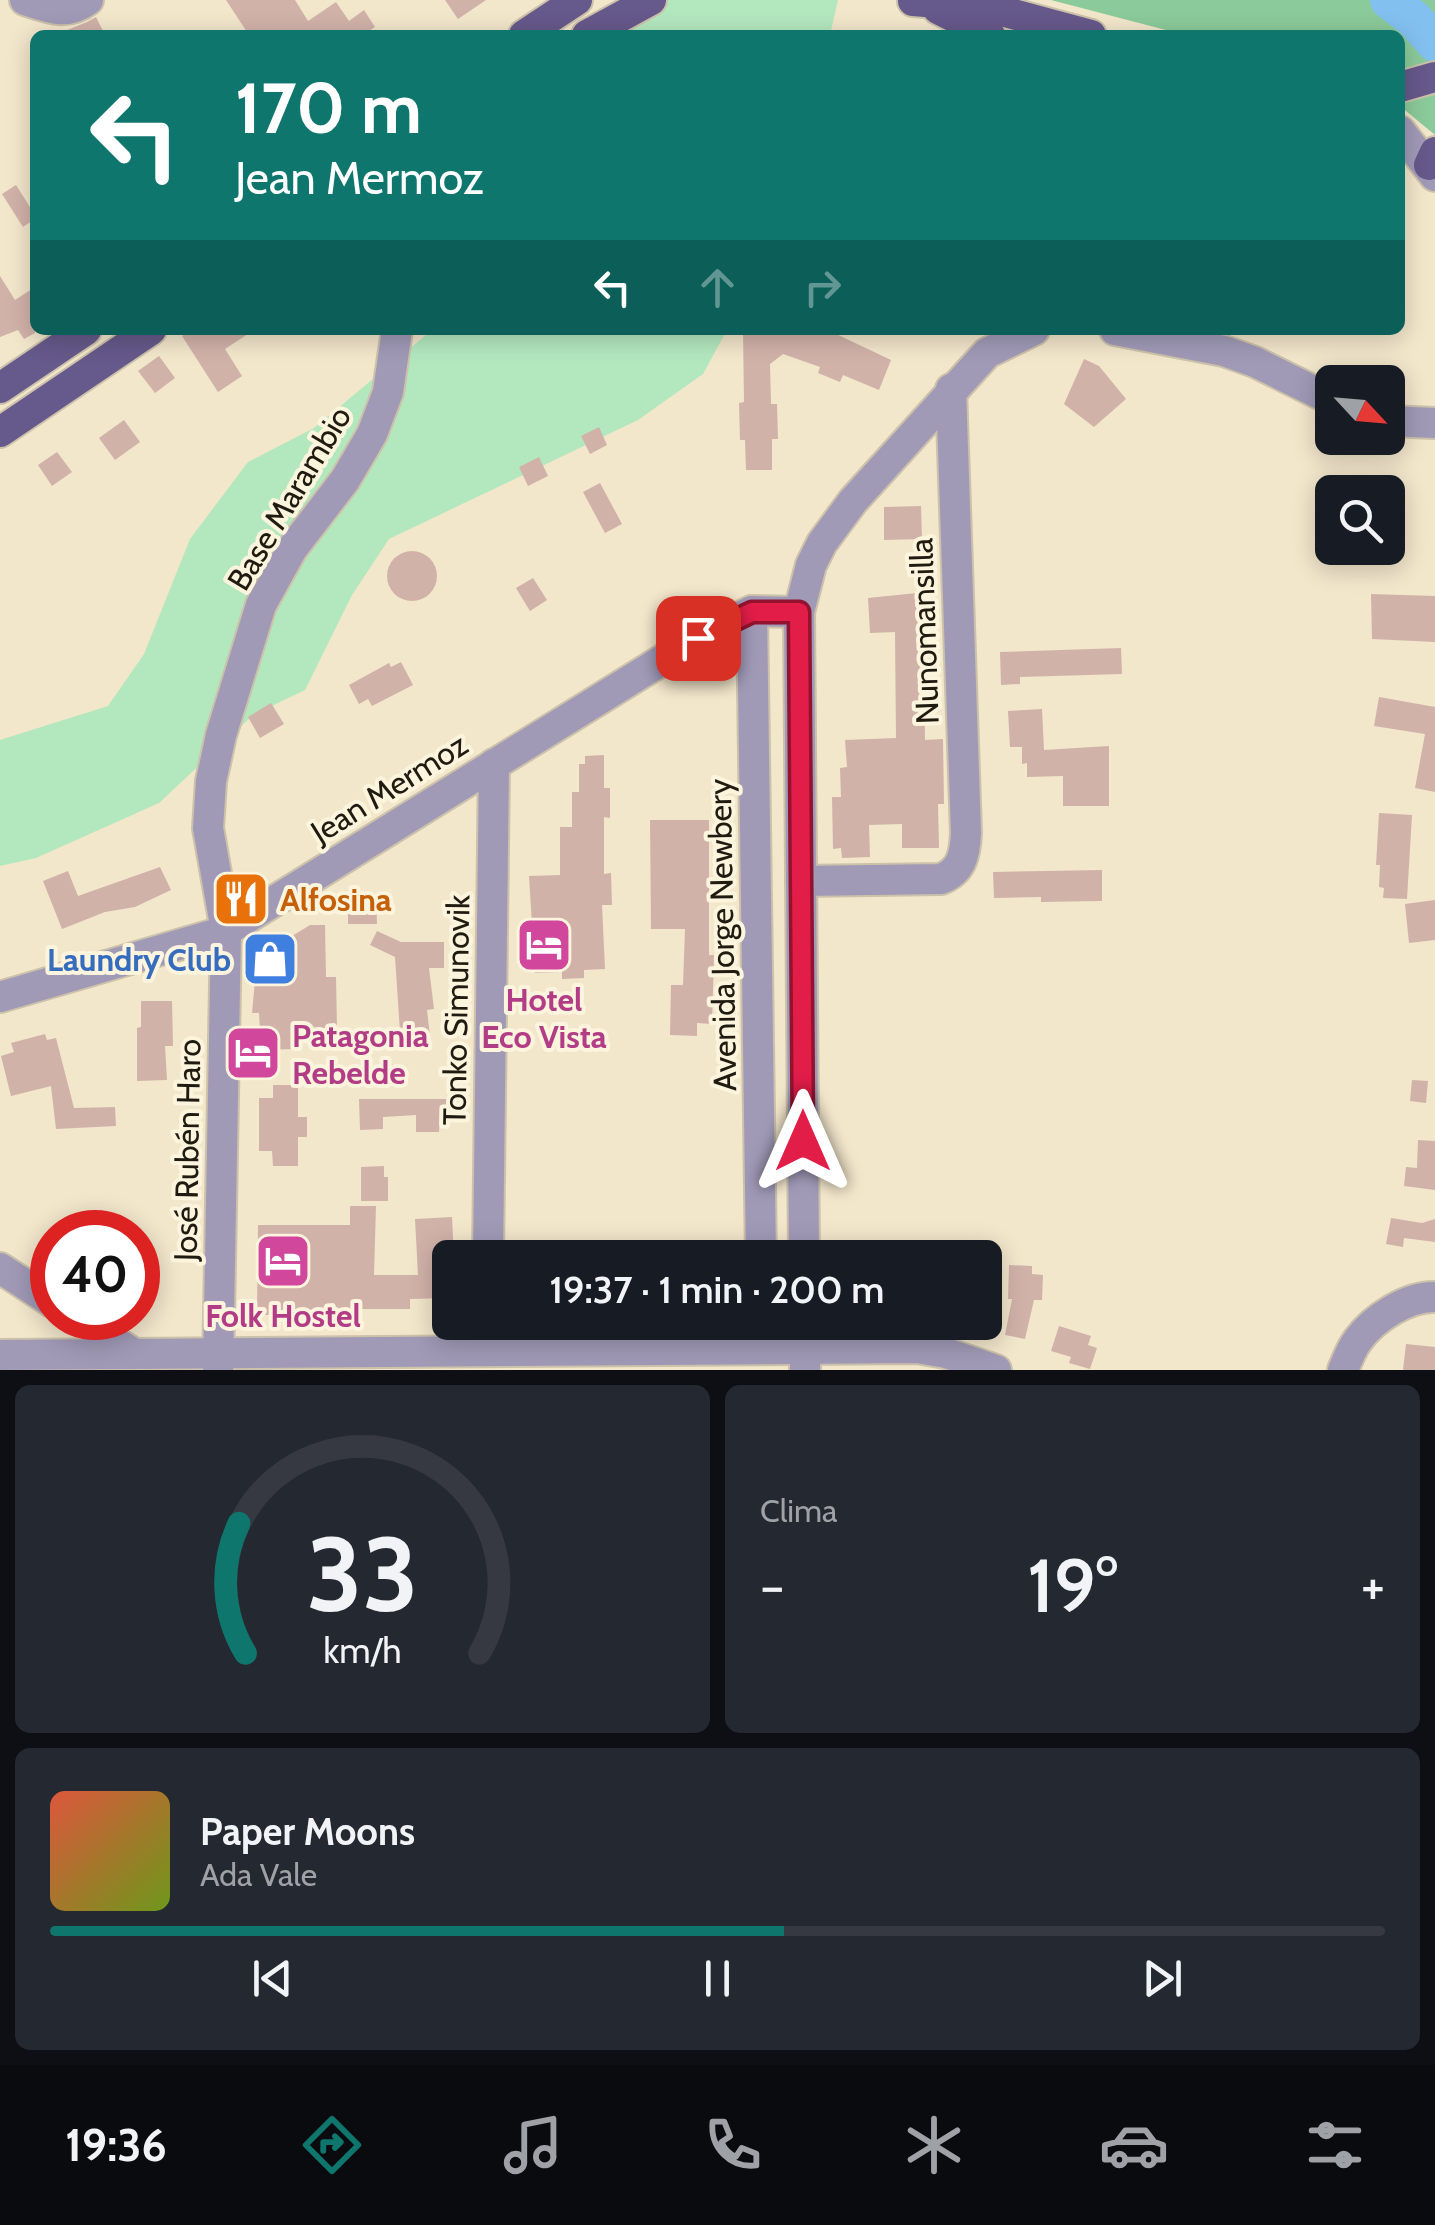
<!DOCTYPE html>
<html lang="es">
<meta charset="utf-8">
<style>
:root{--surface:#171b24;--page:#242831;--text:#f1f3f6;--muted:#9ea1a6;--line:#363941;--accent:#0f766e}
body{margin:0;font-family:Cabin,sans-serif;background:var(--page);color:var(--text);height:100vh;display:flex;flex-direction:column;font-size:38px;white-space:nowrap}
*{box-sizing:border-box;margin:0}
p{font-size:32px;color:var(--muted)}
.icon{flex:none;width:55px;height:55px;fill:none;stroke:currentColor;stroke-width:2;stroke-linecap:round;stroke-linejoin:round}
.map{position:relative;height:1370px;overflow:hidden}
.panel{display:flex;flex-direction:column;gap:15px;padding:15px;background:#0d0f14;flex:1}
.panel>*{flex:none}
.top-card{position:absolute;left:30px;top:30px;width:1375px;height:305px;border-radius:15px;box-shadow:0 5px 25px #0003;background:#0f766e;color:#fff;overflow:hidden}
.needle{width:65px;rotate:116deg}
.buttons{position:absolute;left:1315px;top:365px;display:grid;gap:20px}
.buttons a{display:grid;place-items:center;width:90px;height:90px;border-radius:15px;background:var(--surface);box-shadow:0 5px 25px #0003;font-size:50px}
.speed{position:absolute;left:30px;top:1210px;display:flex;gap:20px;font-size:50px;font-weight:700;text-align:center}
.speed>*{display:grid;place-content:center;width:130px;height:130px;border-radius:50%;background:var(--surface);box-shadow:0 5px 25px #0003;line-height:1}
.speed .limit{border:15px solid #d22;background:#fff;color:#111}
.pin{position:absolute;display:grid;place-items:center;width:85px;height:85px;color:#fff;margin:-42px;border-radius:20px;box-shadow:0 5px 15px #0006}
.me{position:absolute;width:110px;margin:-55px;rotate:0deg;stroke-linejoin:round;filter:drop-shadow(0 0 8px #0008)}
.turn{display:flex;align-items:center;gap:35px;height:210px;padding:0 40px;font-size:45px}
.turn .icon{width:130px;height:130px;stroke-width:2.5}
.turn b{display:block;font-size:70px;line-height:85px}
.lanes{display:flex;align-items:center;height:95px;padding:0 40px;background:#0003;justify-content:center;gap:50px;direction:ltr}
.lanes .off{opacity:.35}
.big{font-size:75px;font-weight:600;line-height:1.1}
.panel .card{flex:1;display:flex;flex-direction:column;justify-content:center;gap:15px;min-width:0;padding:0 35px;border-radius:15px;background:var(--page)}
.panel .dial{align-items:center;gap:0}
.dial svg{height:260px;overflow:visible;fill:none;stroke:var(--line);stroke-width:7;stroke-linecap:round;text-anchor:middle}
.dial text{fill:var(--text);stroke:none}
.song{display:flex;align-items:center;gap:30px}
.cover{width:120px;height:120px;border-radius:15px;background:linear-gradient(135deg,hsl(10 70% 55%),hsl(80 70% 35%))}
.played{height:10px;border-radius:5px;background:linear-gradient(90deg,var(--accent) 55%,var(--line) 55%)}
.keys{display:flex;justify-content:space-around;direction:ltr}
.heat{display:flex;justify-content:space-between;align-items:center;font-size:55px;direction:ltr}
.panel .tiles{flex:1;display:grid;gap:15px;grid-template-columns:1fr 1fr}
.card:last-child{grid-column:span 2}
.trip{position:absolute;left:432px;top:1240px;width:570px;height:100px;border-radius:15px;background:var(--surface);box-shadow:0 5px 25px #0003;font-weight:600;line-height:100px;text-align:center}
.tabs{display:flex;height:160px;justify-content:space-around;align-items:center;background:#090b0e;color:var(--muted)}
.tabs .icon{width:70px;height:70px}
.tabs .active{color:var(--accent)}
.tabs b{font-size:45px;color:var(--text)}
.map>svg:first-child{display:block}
</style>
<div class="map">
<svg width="1435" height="1370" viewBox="0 0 1435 1370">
<rect width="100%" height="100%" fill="#f2e6cb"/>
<g fill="#b3e8bf">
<path d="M666 0H838L830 35H596L616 21Z"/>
<path d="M432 330H727L703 374 638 420 389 539 352 595 305 690 253 715 159 803 36 858 0 866V740L108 706 144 654 190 539 248 462 314 428Z"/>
</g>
<path fill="#8bca9a" d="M1051 0H1435V135L1400 106V35H1185Z"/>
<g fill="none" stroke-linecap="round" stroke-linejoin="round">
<path stroke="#82c0f0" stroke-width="38" d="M1389 0 1414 19 1435 43"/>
</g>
<g fill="#d1b2a9">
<path d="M226 0H295L308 21 336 2 349 21 364 10 375 27 363 35H249Z"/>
<path d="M445 0H486L458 19Z"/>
<path d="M96 17 105 35H55L87 22Z"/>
<path d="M16 185 35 215V219L23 227 2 194Z"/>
<path d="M0 276 15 300 35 287V333L24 339 18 330 0 337Z"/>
<path d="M191 330H254L225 349 242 376 218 392 182 336Z"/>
<path d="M743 330H801L830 335 832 332 891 360 879 390 843 375 840 382 818 373 820 367 783 354 770 364 771 404H777L778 439H772V470H746L745 440H740L739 403 744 402Z"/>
<path d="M159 356 175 378 155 393 138 371Z"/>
<path d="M1084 359 1099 366 1126 399 1094 427 1064 404Z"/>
<path d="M124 420 140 442 115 460 99 438Z"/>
<path d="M599 427 607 445 590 454 581 436Z"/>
<path d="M57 452 72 472 52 486 38 465Z"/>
<path d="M539 457 548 476 528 486 519 467Z"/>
<path d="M600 483 622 524 605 533 583 492Z"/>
<path d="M921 506 922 539 884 540V507Z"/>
<circle cx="412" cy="576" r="25"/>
<path d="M533 578 547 600 530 611 516 588Z"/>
<path d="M917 593 924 648 925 740 943 739 944 804H938L939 848H902V824L869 825 870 857 842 858 841 848 833 849 832 797H841L840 768 847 767 845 740 896 738 895 632 870 633 868 598Z"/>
<path d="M1371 594 1435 596V642L1372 639Z"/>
<path d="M1121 648 1122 674 1020 677V684L1001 685 1000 652Z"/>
<path d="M401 662 413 685 372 706 368 699 359 704 349 685 389 663 391 667Z"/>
<path d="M1379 697 1435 707V792L1415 788 1425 734 1374 726Z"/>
<path d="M271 703 284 724 260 738 248 717Z"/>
<path d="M1042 709 1044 750 1109 746V806H1063V776L1027 777V763L1022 764V747H1010L1008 711Z"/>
<path d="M604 755V788H610V818L604 817V874L611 873 612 905H602L605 969 584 970V978L562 979V972L535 973 529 876 560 875V827H572V792H579V764H585V756Z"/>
<path d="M1379 813 1412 815 1407 899 1383 898 1384 888 1379 887 1380 865H1376Z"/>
<path d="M650 820H709V955H714L712 1024 697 1023V1036L670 1035 671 985H683L685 929H651Z"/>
<path d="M160 867 171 890 135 907 105 912 62 929 43 881 68 871 78 896Z"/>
<path d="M1102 870V901L1041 902V897L994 898 993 872Z"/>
<path d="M348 893H376L377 924H348Z"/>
<path d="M1435 900V940L1409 943 1405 904Z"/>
<path d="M310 925H325L326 977H336L337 1028H293L294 1049 261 1050 259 1013H252L256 970 266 952Z"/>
<path d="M377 931 401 942H444V968H429L434 1009 427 1010 430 1036 412 1038 411 1031 400 1032 395 957 370 945Z"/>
<path d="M141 1001H172L173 1046H165L167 1080 137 1081V1028L141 1027Z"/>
<path d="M45 1034 47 1040 56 1038 74 1108 115 1107 116 1126 56 1129 51 1086 11 1096 1 1056 14 1052 11 1043Z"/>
<path d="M1412 1080 1428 1081 1426 1103 1410 1101Z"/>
<path d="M273 1085H298V1117H307V1137H298V1166H273L272 1151H259V1098H273Z"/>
<path d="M359 1099H448V1117H440L439 1132H416V1115L383 1117V1129L360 1130Z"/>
<path d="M1418 1140 1435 1141V1190L1404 1186 1406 1167 1417 1168Z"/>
<path d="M384 1166V1177H388V1201H361V1167Z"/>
<path d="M350 1206H376L374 1275H418L415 1219 452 1217 454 1258H450V1298L410 1299V1309H337V1315H257L258 1225H350Z"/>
<path d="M1391 1218 1422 1223 1435 1219V1242L1404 1238 1403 1247 1386 1244Z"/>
<path d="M1009 1265 1032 1266V1274L1043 1275 1042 1300H1034L1025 1339 1005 1335 1012 1299H1008Z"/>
<path d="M1059 1326 1091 1336 1088 1345 1097 1348 1090 1369 1069 1363 1071 1357 1051 1351Z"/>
<path d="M1406 1344 1435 1347V1370H1403Z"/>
</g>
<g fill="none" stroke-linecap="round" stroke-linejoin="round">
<g stroke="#ccc1aa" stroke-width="34">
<g id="minor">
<path d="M25 0C49 8 67 16 88 0"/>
<path d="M1400 131 1435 176"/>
<path d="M1115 330 1224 351 1255 362 1332 400"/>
<path d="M1388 421 1435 423"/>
<path d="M752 611 761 1258"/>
<path d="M801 881 941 879C962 871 965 854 966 833L951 389"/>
<path d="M0 997 226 931 698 638 752 611 799 612"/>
<path d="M488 1258 494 764"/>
<path d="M804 1258 799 612 811 565 822 543 853 501 987 353 1034 330"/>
<path d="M0 1268 52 1302"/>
<path d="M77 1318 133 1353"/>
<path d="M805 1322V1370"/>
<path d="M0 1355 917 1348 946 1353 996 1370"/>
<path d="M218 1370 226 931 208 828 211 781 221 735 261 605 292 549 345 480 372 434 388 392 397 330"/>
<path d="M1343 1370C1347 1361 1351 1349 1358 1340 1374 1318 1408 1296 1435 1297"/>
</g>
</g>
<g stroke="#ccc1aa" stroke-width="34">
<g id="major">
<path d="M913 1 987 7 1091 35"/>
<path d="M938 9 990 35"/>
<path d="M524 35 577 0"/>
<path d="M587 35 651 0"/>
<path d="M1400 87 1435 77"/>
<path d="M1429 165 1435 152"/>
<path d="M0 388 86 330"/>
<path d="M0 432 151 330"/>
</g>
</g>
<use href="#minor" stroke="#a09ab7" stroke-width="30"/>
<use href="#major" stroke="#66598b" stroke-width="30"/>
</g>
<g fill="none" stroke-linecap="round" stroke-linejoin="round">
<g stroke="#92132f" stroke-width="25">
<path id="route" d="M698 638 752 612H799L803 1141"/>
</g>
<use href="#route" stroke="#e11d48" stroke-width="18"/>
</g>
<defs>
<g id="restaurant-square" transform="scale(2.875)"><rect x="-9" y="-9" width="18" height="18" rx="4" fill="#e8710a" stroke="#fdf4de"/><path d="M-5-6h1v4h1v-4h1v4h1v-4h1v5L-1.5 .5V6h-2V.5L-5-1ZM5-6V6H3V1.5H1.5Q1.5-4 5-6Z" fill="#fff"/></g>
<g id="hotel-square" transform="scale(2.875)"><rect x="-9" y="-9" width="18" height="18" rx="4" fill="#d1479c" stroke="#fdf4de"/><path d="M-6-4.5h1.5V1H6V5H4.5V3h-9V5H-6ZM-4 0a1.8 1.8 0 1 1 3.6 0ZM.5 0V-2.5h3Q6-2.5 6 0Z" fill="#fff"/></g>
<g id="shop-square" transform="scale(2.875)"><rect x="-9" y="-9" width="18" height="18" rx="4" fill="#3f7fe0" stroke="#fdf4de"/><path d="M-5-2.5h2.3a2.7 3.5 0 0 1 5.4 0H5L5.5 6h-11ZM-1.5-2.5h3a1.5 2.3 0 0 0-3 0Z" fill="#fff"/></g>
</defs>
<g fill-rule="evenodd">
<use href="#restaurant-square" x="241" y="899"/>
<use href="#hotel-square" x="544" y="945"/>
<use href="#shop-square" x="270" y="959"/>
<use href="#hotel-square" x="253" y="1053"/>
<use href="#hotel-square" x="283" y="1261"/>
</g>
<g text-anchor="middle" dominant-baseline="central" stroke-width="8" stroke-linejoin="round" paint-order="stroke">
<g font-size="32" fill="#201b11" stroke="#fdf4de">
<text transform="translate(289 498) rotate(-59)">Base Marambio</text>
<text transform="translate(924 631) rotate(-92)">Nunomansilla</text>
<text transform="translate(389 788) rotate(-32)">Jean Mermoz</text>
<text transform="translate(722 935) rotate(-91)">Avenida Jorge Newbery</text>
<text transform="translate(456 1010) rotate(-89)">Tonko Simunovik</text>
<text transform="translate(187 1150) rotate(-89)">José Rubén Haro</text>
</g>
<g font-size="32" font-weight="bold" fill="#c56008" stroke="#fdf4de" text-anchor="start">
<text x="280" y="899">Alfosina</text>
</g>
<g font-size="32" font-weight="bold" fill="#366cbe" stroke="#fdf4de" text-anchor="end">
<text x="231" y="959">Laundry Club</text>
</g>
<g font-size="32" font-weight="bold" fill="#b23c85" stroke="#fdf4de">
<text x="544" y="999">Hotel<tspan x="544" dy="37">Eco Vista</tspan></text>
<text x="292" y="1035" text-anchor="start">Patagonia<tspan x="292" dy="37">Rebelde</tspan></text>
<text x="283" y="1315">Folk Hostel</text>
</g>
</g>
</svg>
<div class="buttons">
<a><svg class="needle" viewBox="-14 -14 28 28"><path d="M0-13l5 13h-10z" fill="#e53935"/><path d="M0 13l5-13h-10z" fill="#9ea1a6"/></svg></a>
<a><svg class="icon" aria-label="search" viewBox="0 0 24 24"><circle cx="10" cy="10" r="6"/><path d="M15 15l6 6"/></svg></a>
</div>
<div class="speed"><div class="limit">40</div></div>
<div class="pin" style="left:698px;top:638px;background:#d93025"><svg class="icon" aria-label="arrive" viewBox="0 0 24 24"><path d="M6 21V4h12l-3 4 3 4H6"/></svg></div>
<svg class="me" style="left:803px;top:1141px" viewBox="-20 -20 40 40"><path d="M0-17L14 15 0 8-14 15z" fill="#e11d48" stroke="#fff" stroke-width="4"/></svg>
<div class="trip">19:37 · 1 min · 200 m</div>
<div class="top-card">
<div class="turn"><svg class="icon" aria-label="left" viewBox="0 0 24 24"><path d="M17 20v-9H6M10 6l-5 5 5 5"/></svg><div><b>170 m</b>Jean Mermoz</div></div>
<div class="lanes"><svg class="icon" aria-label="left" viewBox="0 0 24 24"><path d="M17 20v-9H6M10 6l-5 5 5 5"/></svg><svg class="icon off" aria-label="ahead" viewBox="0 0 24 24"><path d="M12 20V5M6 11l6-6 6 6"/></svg><svg class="icon off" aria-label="right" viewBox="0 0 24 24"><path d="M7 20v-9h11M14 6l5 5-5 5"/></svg></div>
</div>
</div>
<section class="panel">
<div class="tiles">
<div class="card dial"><svg viewBox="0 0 100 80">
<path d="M14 69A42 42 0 1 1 86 69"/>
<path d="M14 69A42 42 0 0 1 12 29" stroke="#0f766e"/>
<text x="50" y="56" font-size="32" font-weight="700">33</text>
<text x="50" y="72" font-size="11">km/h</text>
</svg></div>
<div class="card"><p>Clima</p>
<div class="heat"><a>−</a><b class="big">19°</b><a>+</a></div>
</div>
<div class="card">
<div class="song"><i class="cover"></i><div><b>Paper Moons</b><p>Ada Vale</p></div></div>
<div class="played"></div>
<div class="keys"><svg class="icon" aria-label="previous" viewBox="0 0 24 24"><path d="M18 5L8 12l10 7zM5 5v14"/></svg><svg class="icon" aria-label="pause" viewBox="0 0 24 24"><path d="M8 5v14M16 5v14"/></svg><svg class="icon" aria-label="next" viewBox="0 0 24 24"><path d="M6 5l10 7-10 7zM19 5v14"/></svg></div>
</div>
</div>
</section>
<nav class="tabs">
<b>19:36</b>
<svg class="icon active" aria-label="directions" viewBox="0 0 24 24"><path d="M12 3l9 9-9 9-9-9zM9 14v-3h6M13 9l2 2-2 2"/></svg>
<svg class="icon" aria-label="music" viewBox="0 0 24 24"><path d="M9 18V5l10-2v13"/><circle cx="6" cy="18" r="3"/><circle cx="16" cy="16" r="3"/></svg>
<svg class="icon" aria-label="phone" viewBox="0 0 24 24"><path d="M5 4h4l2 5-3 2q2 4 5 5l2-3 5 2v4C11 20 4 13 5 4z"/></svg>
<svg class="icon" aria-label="climate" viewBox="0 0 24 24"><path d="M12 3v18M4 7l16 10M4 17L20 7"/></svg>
<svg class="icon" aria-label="car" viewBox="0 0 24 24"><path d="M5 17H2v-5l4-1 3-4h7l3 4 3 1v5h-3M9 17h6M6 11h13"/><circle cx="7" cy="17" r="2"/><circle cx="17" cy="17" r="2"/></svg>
<svg class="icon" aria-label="filters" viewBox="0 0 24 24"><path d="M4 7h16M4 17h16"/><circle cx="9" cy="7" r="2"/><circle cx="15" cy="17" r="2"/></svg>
</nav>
